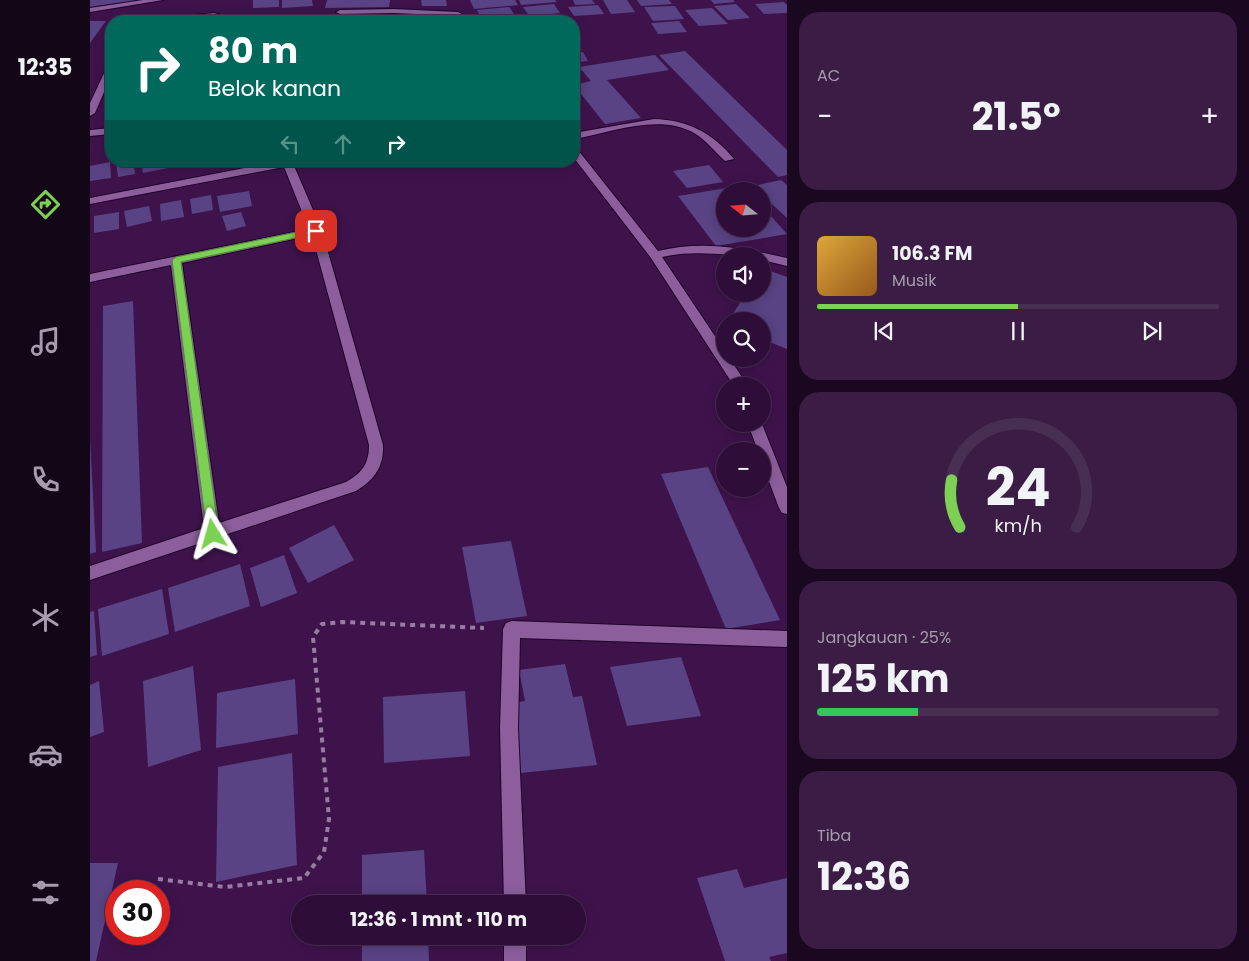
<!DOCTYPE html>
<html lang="id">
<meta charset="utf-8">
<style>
:root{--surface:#2e0e39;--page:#3a1c44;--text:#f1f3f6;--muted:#a79cae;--line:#492e53;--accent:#7cd155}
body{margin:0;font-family:Poppins,sans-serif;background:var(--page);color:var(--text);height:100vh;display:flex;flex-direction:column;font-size:19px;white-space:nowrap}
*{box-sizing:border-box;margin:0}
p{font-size:16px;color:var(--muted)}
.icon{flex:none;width:28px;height:28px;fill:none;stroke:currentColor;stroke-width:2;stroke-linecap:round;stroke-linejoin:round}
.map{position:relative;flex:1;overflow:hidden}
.details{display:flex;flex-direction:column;gap:12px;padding:12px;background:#19081f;width:462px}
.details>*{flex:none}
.guide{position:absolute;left:15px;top:15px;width:475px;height:152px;border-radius:20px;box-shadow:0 2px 12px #0003,0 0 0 1px var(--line);background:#00695c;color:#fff;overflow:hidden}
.needle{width:32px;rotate:287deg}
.fabs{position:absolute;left:626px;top:182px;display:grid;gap:10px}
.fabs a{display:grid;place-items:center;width:55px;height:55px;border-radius:50%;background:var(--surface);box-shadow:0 2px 12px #0003,0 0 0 1px var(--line);font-size:25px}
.speed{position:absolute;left:15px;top:880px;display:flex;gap:10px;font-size:25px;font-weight:700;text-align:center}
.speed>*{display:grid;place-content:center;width:65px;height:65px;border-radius:50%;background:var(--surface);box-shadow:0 2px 12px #0003,0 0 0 1px var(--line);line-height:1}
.speed .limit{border:8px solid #d22;background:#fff;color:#111}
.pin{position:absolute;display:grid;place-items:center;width:42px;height:42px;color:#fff;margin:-21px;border-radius:10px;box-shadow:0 2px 8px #0006}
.me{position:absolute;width:55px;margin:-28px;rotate:352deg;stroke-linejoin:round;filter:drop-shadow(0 0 4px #0008)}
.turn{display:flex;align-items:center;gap:18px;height:105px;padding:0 20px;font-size:22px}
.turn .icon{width:65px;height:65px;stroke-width:2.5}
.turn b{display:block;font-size:35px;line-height:42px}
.lanes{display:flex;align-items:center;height:48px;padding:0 20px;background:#0003;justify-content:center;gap:25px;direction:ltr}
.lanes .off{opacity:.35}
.big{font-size:38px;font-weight:700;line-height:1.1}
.details .tile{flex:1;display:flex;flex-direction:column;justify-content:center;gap:8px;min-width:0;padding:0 18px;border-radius:20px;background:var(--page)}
.details .dial{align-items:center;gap:0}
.dial svg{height:130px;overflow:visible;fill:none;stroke:var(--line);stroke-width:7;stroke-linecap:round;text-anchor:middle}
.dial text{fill:var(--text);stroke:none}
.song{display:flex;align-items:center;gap:15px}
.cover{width:60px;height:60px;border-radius:8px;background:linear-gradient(135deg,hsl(40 70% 55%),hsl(30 70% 35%))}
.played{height:5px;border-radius:2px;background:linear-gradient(90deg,var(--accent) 50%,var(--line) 50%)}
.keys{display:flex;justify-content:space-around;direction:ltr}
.heat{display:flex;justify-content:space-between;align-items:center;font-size:28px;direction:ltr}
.charge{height:8px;border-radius:4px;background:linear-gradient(90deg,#34c759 25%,var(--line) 0)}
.trip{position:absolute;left:201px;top:895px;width:295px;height:50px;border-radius:25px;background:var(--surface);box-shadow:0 2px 12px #0003,0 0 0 1px var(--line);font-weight:700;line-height:50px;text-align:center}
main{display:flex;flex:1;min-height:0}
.dock{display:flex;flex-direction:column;width:90px;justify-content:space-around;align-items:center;background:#120617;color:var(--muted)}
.dock .icon{width:35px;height:35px}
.dock .selected{color:var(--accent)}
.dock b{font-size:22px;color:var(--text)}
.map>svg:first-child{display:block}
</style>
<main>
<nav class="dock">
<b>12:35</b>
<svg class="icon selected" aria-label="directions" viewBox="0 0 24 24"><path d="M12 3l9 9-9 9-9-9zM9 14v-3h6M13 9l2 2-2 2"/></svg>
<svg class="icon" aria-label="music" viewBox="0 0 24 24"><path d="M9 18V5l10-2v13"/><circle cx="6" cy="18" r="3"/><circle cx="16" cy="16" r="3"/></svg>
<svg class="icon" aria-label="phone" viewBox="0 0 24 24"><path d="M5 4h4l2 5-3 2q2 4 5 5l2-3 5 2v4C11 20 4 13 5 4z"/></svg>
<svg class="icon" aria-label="climate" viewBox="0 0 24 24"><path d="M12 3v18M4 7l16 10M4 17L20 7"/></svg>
<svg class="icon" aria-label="car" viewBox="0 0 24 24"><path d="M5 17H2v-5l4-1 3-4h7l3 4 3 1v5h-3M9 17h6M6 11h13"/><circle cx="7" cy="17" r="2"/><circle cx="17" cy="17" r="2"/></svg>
<svg class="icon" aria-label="filters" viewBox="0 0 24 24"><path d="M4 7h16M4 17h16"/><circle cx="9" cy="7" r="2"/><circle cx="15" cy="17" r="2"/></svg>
</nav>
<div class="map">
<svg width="697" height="961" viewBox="0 0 697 961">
<rect width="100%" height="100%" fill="#3e134c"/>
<g fill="#594384">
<path d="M0 0H44V1L0 7Z"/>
<path d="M163 0H189V7L163 8Z"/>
<path d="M192 0H222L223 6 192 8Z"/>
<path d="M237 0H300L299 7 235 8Z"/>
<path d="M331 0H356L357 6H332Z"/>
<path d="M380 0H425L428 5 384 9Z"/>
<path d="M429 0H465L467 2 431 5Z"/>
<path d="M483 0H502L505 4 485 5Z"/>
<path d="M513 0H537L545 12 521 14Z"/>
<path d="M547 0H579L582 4 551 6Z"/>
<path d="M621 0H643L645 2 624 4Z"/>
<path d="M694 2 697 5V13L674 14 665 4Z"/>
<path d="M464 4 470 13 439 16 433 7Z"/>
<path d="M646 4 660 18 638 20 624 6Z"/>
<path d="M508 5 514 14 484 16 478 7Z"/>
<path d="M585 6 594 19 563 21 554 7Z"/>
<path d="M419 7 424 14 420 15 425 21H391L389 19 398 17 391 18 387 10Z"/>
<path d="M622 8 638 24 609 26 595 10Z"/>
<path d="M295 13V21H250V14Z"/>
<path d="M476 15 480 21H447L445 17Z"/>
<path d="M242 16 241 21H218L219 17Z"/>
<path d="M0 21H16L0 43Z"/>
<path d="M589 21 597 32 568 34 561 23Z"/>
<path d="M595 51 697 150V175L688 177 569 55Z"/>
<path d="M493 52 498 61 488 62 484 53Z"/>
<path d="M565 55 579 70 517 80 551 118 515 124 484 85 501 81 489 67Z"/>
<path d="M36 161H43L45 174 28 177 26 163Z"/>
<path d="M51 161H81L83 167 53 173Z"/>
<path d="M88 161H119V162L89 167Z"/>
<path d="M20 162 21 178 0 181V166Z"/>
<path d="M619 165 633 182 597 188 583 171Z"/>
<path d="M691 180 697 185V218L672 195V191H669L663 186Z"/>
<path d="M655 185 660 191H635V229H672V206L697 234 626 246 588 196Z"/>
<path d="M159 191 162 206 130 212 127 196Z"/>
<path d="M121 195 123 210 102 214 100 199Z"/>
<path d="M91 200 94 217 71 221 70 204Z"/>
<path d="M59 206 62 221 37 227 34 211Z"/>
<path d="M29 212V229L4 233V216Z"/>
<path d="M151 212 156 226 137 231 132 216Z"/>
<path d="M672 268 697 277V349L672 339V321H638L656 294H672Z"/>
<path d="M43 301 52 543 12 552 13 306Z"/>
<path d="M0 438 6 552 0 554Z"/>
<path d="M618 467 663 563 690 620 636 629 571 474Z"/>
<path d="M244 525 264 560 218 583 199 548Z"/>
<path d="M421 541 437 616 386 623 372 547Z"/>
<path d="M194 555 207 593 171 607 160 568Z"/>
<path d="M150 564 160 606 85 632 78 588Z"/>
<path d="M72 589 79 634 12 656 8 609Z"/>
<path d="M4 611 7 655 0 657V612Z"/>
<path d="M591 657 611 716 537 726 520 667Z"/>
<path d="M475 664 483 697 492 696 507 765 431 773 421 703 435 701 429 670Z"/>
<path d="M103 666 111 750 58 767 53 681Z"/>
<path d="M205 679 208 734 126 748 127 693Z"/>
<path d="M9 681 14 732 0 737V685Z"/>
<path d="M375 691 380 756 294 763 293 697Z"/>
<path d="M202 753 207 865 126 882 128 767Z"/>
<path d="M334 850 337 904H272V855Z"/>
<path d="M0 863H28L6 961H0Z"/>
<path d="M647 869 654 888 697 878V953L679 957 681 961H635L607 878Z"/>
<path d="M272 936H338L339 961H272Z"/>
</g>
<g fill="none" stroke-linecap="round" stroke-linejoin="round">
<g stroke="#21022b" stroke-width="2">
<g id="minor">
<path d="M53 0H73L0 12V8Z"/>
<path d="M304 9 368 12 372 14 368 16 304 13 250 14 246 12 250 10Z"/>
<path d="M124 13 131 15 132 21H124L123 18 65 21 69 19Z"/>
<path d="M21 64V76L5 113 0 116V103L17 67Z"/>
<path d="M564 119C598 120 623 133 644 159L635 161C625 152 616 140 604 133 569 113 520 133 484 139V133Z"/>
<path d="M21 128V134L0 136V130Z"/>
<path d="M484 149 488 150 568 251C612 240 653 248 697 258V266L672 260V256C638 256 606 249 572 257L635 351V359H640L658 386H644L561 258 484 158Z"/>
<path d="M191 161H202L232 231 293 445C294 467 284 480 266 491L0 580V566L114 528 81 265 0 282V274L219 229 194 167 0 204V198ZM222 235 279 445C279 464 272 473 256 482L129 523 92 263Z"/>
<path d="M658 424H672L697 487V514L692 513 689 508 672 463V451H668Z"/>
<path d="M422 621 697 631V647L430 638 428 728 436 904H414L410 728 413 629 416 623Z"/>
<rect x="414" y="936" width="22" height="25"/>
</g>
</g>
<path stroke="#997ca3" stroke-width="4" stroke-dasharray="5 5" stroke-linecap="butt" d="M68 879 135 887 214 878 234 852 239 819 223 637 232 624 252 622 394 628"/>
<use href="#minor" fill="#8c5f9c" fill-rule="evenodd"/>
</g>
<path fill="#7cd155" stroke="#518837" d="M226 228 229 229V233L91 262 129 534 123 539 117 534 82 260 86 257Z"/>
</svg>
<div class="fabs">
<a><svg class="needle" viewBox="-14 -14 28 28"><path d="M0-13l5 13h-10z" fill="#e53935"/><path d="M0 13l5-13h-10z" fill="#a79cae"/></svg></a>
<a><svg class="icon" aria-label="sound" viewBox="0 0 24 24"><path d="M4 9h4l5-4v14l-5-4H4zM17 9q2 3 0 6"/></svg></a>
<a><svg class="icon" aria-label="search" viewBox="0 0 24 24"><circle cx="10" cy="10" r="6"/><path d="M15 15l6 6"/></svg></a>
<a>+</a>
<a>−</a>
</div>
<div class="speed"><div class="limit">30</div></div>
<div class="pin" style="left:226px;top:231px;background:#d93025"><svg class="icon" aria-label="arrive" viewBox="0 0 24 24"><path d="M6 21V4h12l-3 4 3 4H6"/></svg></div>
<svg class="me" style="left:123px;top:534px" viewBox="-20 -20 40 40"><path d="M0-17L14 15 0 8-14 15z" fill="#7cd155" stroke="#fff" stroke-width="4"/></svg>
<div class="trip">12:36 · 1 mnt · 110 m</div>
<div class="guide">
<div class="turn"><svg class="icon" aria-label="right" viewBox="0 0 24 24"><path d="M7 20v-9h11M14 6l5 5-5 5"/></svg><div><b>80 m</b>Belok kanan</div></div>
<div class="lanes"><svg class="icon off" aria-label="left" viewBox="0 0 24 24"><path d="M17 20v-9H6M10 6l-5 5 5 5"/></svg><svg class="icon off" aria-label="ahead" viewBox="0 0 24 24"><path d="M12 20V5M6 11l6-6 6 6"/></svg><svg class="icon" aria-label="right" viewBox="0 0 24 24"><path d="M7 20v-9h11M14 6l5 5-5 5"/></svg></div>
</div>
</div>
<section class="details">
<div class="tile"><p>AC</p>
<div class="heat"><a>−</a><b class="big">21.5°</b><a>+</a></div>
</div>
<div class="tile">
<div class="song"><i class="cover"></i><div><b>106.3 FM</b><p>Musik</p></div></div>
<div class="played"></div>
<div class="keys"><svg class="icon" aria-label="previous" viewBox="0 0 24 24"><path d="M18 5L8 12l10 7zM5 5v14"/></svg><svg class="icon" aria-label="pause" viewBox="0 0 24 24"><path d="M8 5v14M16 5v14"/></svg><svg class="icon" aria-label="next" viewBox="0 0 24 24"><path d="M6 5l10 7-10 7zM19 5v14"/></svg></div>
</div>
<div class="tile dial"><svg viewBox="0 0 100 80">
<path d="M14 69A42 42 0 1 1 86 69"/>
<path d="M14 69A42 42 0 0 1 9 40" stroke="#7cd155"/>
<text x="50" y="56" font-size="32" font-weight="700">24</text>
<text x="50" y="72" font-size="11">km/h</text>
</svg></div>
<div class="tile"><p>Jangkauan · 25%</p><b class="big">125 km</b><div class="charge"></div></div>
<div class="tile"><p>Tiba</p><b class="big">12:36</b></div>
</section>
</main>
